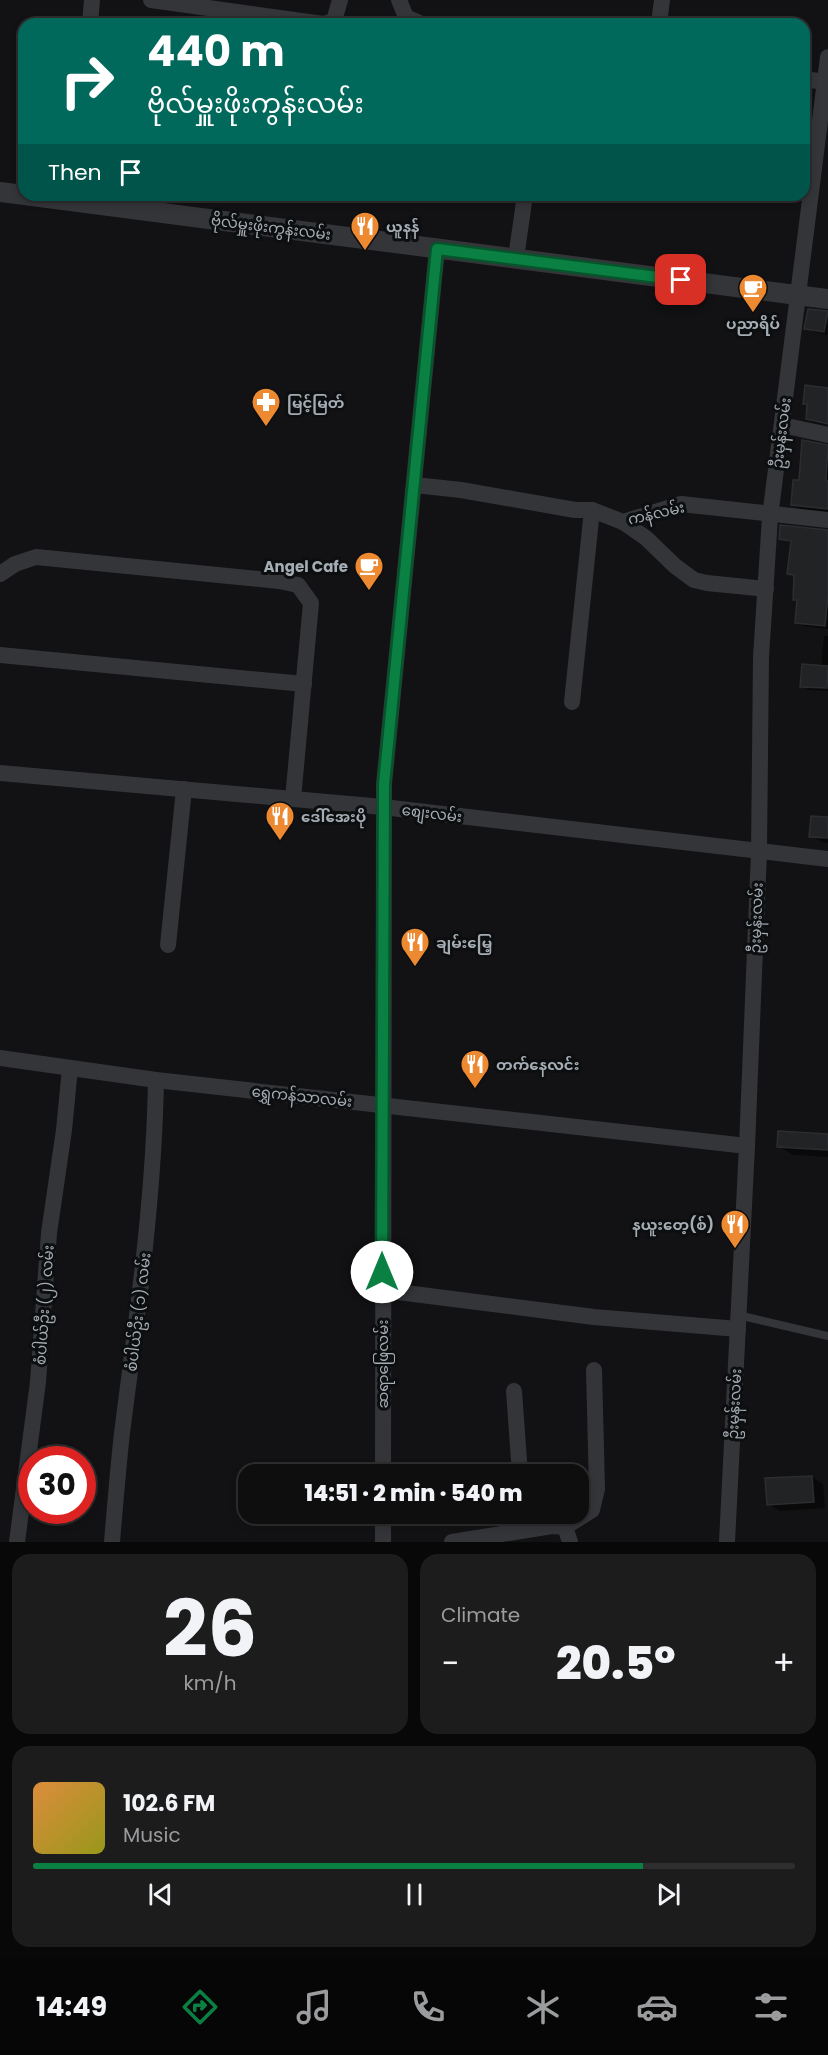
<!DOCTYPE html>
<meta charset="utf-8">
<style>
:root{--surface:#0e0e0f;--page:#1c1c1d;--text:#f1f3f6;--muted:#9b9c9e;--line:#2e2e2f;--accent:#0b8043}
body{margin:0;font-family:Poppins,"Noto Sans Myanmar",sans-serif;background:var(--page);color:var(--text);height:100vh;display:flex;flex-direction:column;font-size:22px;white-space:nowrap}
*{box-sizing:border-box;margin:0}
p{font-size:20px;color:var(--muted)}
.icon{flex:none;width:33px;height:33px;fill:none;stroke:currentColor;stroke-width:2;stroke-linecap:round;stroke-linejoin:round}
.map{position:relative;height:1542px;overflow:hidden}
.sheet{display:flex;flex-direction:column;gap:12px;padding:12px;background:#080808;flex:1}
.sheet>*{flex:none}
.banner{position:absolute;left:18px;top:18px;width:792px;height:183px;border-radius:18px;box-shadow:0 3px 9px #0003,0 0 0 2px var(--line);background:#00695c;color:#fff;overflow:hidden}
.speed{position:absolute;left:18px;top:1446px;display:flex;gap:12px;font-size:30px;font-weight:700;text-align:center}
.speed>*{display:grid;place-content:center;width:78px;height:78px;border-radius:50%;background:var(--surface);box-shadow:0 3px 9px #0003,0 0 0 2px var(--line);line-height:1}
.speed .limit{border:9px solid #d22;background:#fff;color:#111}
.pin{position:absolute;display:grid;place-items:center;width:51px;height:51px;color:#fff;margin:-26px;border-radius:12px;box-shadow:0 3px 9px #0006}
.me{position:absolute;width:66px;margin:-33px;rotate:0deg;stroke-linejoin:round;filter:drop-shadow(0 0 4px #0008)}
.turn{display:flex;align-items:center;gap:21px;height:126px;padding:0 30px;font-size:27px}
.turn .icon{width:78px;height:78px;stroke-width:2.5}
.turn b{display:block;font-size:42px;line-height:51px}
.then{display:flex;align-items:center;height:57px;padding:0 30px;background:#0003;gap:12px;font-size:22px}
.big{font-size:45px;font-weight:800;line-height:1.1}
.sheet .widget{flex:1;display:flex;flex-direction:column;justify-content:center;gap:9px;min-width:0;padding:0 21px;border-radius:18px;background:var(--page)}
.sheet .dial{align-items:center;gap:0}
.dial b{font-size:78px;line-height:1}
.song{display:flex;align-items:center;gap:18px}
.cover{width:72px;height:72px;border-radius:9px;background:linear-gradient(135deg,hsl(30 70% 55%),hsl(60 70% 35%))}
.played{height:6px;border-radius:3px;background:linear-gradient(90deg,var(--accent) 80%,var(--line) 80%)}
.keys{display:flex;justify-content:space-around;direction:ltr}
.heat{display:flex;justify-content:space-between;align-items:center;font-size:33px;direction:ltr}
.sheet .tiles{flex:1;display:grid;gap:12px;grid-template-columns:1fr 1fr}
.widget:last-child{grid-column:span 2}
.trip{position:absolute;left:238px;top:1464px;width:351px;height:60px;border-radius:18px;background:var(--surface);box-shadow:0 3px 9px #0003,0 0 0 2px var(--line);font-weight:800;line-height:60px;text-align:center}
.menu{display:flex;height:96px;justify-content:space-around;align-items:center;background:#060606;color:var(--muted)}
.menu .icon{width:42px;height:42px}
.menu .active{color:var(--accent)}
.menu b{font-size:27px;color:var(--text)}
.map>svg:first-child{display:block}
</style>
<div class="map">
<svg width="828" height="1542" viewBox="0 0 828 1542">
<rect width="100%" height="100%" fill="#121214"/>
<g fill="#0007">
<path d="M827 312 828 335 814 332 806 328Z"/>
<path d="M828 389V425L815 423 807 419 808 405 804 403Z"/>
<path d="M803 442 828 447V512L800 509 792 505 800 482Z"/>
<path d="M828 532V629L804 626 796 622 798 602 795 599 796 577 789 573 792 543 781 539Z"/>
<path d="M824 636H828V691L809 690 802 686 821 667Z"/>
<path d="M828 819V843L822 842 811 836Z"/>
<path d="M828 1136V1157L793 1155 778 1146Z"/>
<path d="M812 1477 823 1484 825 1508 780 1511 768 1504Z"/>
<path d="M534 1514H559L558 1519 543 1522 535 1517Z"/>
</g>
<g fill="#222325" stroke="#2c2d30" stroke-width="1.5">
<path d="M808 309 828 311 824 332 804 329Z"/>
<path d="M805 385 828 388V424L806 419 807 404H803Z"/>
<path d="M802 440 828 445 826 480 828 481V509L791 505 793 480H799Z"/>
<path d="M780 525 828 530V595L825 626 795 623 797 600H793L794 575 787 574 791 541 779 539Z"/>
<path d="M802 664 828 666 827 688 800 687Z"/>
<path d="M811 816 828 817V838L809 837Z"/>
<path d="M778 1131 828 1134V1150L777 1147Z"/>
<path d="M812 1476 814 1502 767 1505 765 1478Z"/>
</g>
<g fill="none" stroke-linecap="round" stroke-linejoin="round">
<path stroke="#333539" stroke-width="8" d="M738 1315 828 1336"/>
<g stroke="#333539" stroke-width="16">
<path d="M151 0 323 24"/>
<path d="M399 0 406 17 422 24"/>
<path d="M90 24 92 0"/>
<path d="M324 24 334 21 340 0"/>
<path d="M659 24 662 0"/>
<path d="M804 79 825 82"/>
<path d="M516 258 525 195"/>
<path d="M782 425 828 435"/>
<path d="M415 485 461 490 575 510H592L623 522 681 504 828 520"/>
<path d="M623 522 646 538 675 566 694 580 707 583 766 589"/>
<path d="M0 574 15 564 36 557 279 581 298 585 311 603 293 799"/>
<path d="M0 655 304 684"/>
<path d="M572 702 592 510"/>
<path d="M0 773 383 807 828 859"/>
<path d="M168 945 184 789"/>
<path d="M0 1058 156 1080 747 1146"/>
<path d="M382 1290 594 1317 738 1329"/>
<path d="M514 1391 520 1474"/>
<path d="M383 1474 384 784 437 249"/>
<path d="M383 1514V1542"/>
<path d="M523 1514 524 1530"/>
<path d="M565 1527 592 1510 597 1489 594 1370"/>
<path d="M17 1542 38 1382 49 1233 64 1130 70 1068"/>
<path d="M112 1542C115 1506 118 1469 122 1433 137 1316 154 1199 156 1080"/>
<path d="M452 1542 552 1526 565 1527 570 1542"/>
<path d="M727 1542 747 1146 759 852 761 657 770 517 828 57"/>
</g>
<path stroke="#333539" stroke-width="20" d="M0 192 828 299"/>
</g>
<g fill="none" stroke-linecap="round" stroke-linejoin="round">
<g stroke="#07532c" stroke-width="15">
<path id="route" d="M382 1272 384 784 437 249 681 280"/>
</g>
<use href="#route" stroke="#0b8043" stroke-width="10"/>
</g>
<defs>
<g id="restaurant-pin" transform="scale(1.5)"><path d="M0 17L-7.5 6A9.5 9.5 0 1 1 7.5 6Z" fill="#ed8931" stroke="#0d0e0f"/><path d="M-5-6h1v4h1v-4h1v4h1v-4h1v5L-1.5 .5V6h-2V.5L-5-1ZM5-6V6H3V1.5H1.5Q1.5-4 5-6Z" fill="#fff"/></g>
<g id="cafe-pin" transform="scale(1.5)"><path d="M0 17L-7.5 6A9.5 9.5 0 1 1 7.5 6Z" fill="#ed8931" stroke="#0d0e0f"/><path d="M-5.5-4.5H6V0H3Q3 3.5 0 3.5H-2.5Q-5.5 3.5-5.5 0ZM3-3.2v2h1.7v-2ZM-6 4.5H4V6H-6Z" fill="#fff"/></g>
<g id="pharmacy-pin" transform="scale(1.5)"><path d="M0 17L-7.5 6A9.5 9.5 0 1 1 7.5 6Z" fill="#ed8931" stroke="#0d0e0f"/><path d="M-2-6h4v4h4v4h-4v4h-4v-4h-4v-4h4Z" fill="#fff"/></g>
</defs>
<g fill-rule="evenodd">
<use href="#restaurant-pin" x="365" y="226"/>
<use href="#cafe-pin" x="753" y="288"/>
<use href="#pharmacy-pin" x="266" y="402"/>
<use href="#cafe-pin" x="369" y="566"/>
<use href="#restaurant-pin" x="280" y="816"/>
<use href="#restaurant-pin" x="415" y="942"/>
<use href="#restaurant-pin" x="475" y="1064"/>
<use href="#restaurant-pin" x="735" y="1224"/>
</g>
<g text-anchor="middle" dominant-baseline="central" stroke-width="6" stroke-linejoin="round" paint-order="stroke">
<g font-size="15" font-weight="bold" fill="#a4acb4" stroke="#0d0e0f" text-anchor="start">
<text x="386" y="226">ယူနန်</text>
<text x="753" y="323" text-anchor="middle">ပညာရိပ်</text>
<text x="287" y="402">မြင့်မြတ်</text>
<text x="348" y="566" text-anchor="end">Angel Cafe</text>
<text x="301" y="816">ဒေါ်အေးပို</text>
<text x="436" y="942">ချမ်းမြေ့</text>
<text x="496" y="1064">တက်နေလင်း</text>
<text x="714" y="1224" text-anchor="end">နယူးတေ့(စ်)</text>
</g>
<g font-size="15" fill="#a4acb4" stroke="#0d0e0f">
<text transform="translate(271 227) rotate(7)">ဗိုလ်မှူးဖိုးကွန်းလမ်း</text>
<text transform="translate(781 433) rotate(-83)">ဦးမှန်းလမ်း</text>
<text transform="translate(656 513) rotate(-13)">ကန်လမ်း</text>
<text transform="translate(432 813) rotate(7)">စျေးလမ်း</text>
<text transform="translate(756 918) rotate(-88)">ဦးမှန်းလမ်း</text>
<text transform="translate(302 1096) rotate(6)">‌ရွှေကန်သာလမ်း</text>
<text transform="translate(44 1305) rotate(-86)">စံပါယ်ဦး (၂) လမ်း</text>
<text transform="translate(138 1312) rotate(-83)">စံပါယ်ဦး (၁) လမ်း</text>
<text transform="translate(382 1364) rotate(-90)">ဆရာဖြေလမ်း</text>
<text transform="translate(734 1404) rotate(-87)">ဦးမှန်းလမ်း</text>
</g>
</g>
</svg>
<div class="speed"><div class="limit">30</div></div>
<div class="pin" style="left:681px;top:280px;background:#d93025"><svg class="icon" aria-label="arrive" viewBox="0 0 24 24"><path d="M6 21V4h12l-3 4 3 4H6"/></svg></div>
<svg class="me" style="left:382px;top:1272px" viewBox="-20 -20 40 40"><circle r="19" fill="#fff"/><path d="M0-13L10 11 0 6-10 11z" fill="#0b8043"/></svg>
<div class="trip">14:51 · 2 min · 540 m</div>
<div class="banner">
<div class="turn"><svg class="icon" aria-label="right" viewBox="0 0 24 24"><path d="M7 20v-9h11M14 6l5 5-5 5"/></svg><div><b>440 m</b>ဗိုလ်မှူးဖိုးကွန်းလမ်း</div></div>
<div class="then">Then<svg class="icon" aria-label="arrive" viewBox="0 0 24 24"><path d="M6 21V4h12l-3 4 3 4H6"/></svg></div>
</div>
</div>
<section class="sheet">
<div class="tiles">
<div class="widget dial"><b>26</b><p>km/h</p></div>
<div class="widget"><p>Climate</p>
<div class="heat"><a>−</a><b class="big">20.5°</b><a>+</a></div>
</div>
<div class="widget">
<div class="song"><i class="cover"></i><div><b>102.6 FM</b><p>Music</p></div></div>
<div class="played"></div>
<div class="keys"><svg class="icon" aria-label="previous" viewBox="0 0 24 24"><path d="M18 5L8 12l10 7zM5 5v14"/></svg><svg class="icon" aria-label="pause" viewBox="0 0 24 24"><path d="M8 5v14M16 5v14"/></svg><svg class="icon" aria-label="next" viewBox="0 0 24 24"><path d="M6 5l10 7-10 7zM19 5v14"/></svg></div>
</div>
</div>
</section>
<nav class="menu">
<b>14:49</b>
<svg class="icon active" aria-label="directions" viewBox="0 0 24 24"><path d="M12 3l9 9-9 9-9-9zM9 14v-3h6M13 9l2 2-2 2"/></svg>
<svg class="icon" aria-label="music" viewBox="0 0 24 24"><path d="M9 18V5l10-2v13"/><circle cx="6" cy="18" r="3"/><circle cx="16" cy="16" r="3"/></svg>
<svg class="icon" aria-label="phone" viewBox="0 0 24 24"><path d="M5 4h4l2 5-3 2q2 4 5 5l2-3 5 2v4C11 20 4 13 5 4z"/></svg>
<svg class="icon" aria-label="climate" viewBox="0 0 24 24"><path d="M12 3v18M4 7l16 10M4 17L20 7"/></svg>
<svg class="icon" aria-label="car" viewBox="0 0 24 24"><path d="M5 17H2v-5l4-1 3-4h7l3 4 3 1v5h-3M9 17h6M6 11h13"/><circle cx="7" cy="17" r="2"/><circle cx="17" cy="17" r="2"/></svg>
<svg class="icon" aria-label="filters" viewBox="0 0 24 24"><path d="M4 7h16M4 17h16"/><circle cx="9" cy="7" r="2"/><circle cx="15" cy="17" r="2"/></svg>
</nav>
